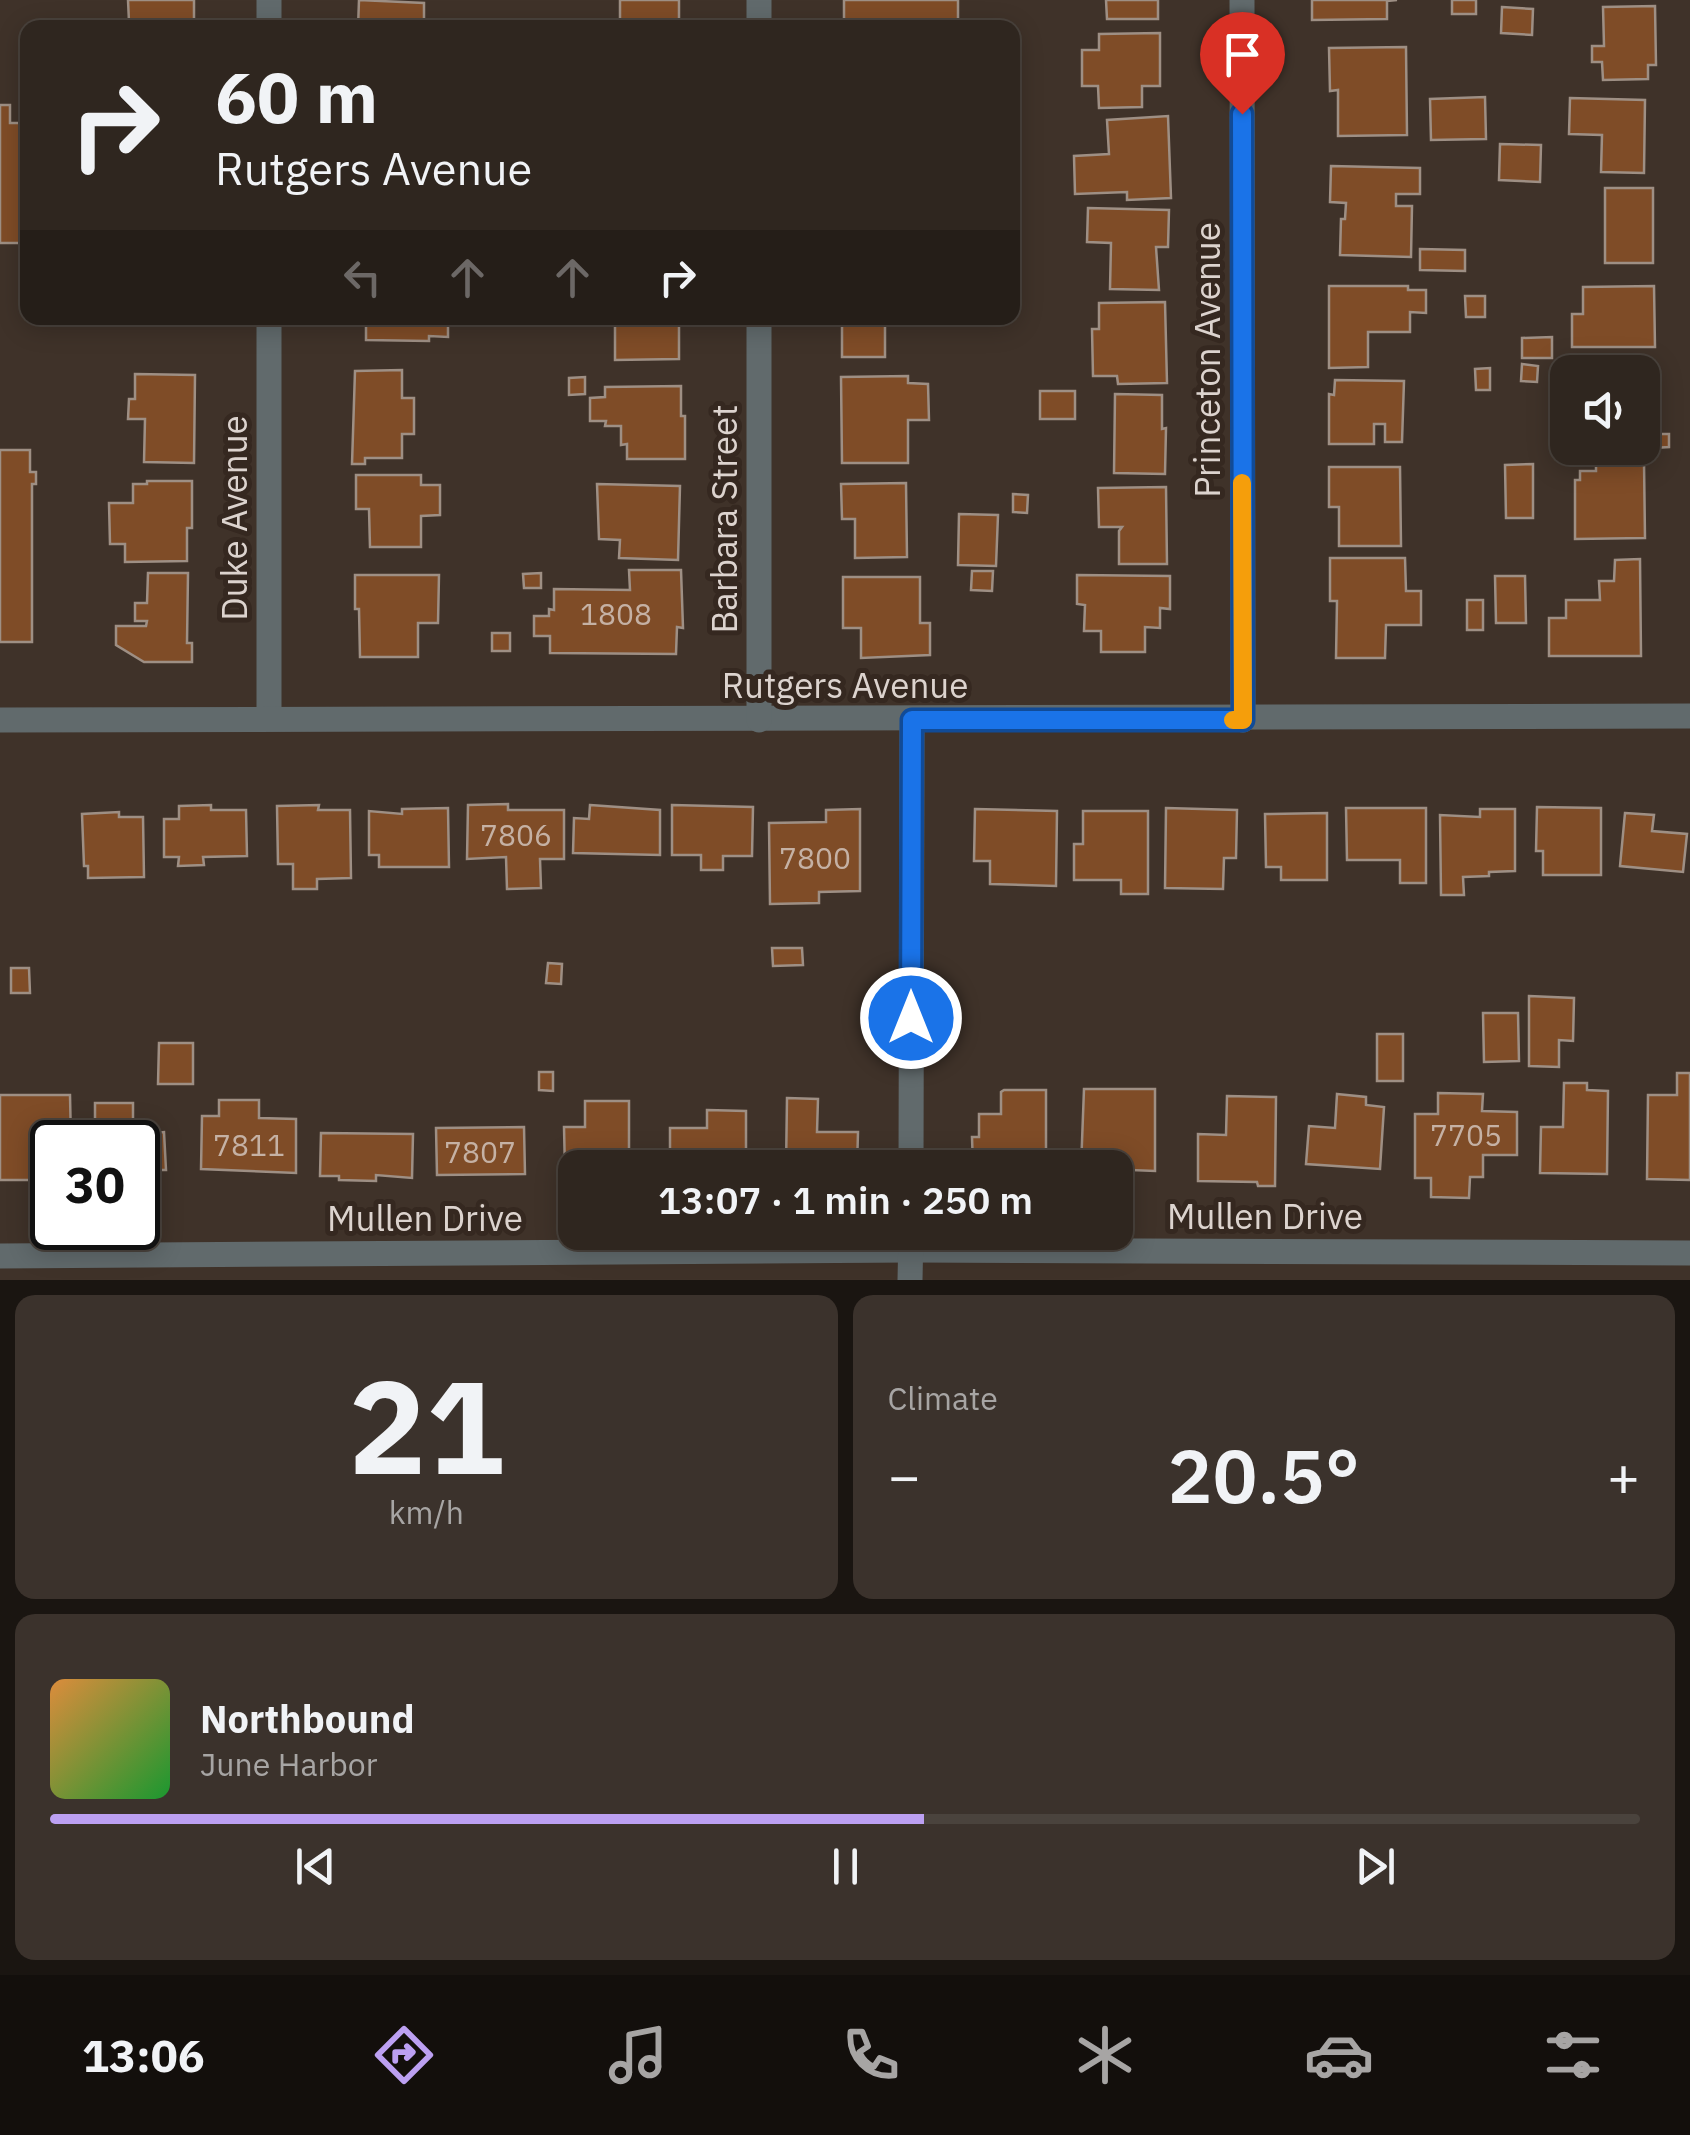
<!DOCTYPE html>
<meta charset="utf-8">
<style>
:root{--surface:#2f261f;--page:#3b322c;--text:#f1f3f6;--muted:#a7a5a4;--line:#4a433d;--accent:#bca0f2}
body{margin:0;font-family:"IBM Plex Sans",sans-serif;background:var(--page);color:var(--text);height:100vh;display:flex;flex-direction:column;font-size:38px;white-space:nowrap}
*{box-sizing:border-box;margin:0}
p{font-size:32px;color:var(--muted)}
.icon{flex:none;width:55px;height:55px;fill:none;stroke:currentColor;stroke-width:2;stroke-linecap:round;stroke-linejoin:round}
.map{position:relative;height:1280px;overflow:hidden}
.panel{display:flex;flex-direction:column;gap:15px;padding:15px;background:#1a1511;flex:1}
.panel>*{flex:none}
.guide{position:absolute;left:20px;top:20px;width:1000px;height:305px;border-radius:20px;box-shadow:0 5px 25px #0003,0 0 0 2px var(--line);background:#2f261f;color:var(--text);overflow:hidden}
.buttons{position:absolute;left:1550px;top:355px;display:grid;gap:20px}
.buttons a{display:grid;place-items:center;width:110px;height:110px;border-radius:20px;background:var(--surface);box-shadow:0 5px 25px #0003,0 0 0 2px var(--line);font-size:50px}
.speed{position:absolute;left:30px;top:1120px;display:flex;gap:20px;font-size:50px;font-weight:700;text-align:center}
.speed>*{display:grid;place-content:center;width:130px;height:130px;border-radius:50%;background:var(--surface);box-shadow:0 5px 25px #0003,0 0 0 2px var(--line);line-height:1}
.speed .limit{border:5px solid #111;border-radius:15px;background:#fff;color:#111}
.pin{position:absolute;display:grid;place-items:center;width:85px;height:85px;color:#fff;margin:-102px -42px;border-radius:50% 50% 50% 0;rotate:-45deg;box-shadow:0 0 10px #0007}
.pin .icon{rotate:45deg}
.me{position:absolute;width:110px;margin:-55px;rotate:0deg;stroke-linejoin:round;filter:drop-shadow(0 0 8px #0008)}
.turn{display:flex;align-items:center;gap:35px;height:210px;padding:0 30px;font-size:45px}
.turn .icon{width:130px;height:130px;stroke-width:2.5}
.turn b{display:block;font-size:70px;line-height:85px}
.lanes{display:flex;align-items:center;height:95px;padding:0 30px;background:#0003;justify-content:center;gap:50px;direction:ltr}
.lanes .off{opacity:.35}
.big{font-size:75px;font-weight:600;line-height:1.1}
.panel .card{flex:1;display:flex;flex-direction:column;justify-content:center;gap:15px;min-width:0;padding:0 35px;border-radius:20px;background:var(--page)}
.panel .dial{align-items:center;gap:0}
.dial b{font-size:130px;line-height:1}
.song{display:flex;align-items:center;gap:30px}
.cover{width:120px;height:120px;border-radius:15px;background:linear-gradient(135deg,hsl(30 70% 55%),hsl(130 70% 35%))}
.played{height:10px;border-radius:5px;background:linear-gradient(90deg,var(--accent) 55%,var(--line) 55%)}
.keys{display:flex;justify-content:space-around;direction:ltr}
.heat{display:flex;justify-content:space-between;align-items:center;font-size:55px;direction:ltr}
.panel .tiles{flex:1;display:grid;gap:15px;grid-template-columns:1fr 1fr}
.card:last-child{grid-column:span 2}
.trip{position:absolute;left:558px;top:1150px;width:575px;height:100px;border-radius:20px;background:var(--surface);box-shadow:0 5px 25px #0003,0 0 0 2px var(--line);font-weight:600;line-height:100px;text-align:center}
.dock{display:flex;height:160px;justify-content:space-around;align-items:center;background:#130f0c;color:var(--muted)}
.dock .icon{width:70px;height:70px}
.dock .selected{color:var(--accent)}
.dock b{font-size:45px;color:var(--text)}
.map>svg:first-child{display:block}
</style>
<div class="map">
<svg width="1690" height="1280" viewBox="0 0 1690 1280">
<rect width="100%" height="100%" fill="#3f3229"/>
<g fill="#7f4c27" stroke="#9e8f84" stroke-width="2.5">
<path d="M128 0H194V22H216V28H141V21L129 22Z"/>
<path d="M359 0 424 3V26L358 28Z"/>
<rect x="620" y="0" width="59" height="28"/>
<rect x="844" y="0" width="114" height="28"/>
<path d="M1106 0H1158V19H1107Z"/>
<path d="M1312 0H1397L1387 1V19L1312 20Z"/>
<rect x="1452" y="0" width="24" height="14"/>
<path d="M1655 6 1656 65H1648V79L1603 80 1602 62H1592V46H1604L1603 7Z"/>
<path d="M1502 7 1533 9 1532 35 1501 33Z"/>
<path d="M1160 33V86H1142V107L1099 108 1098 86H1082V50H1099V34Z"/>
<path d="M1406 47 1407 135 1338 136V90L1330 91 1329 48Z"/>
<path d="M1485 97 1486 139 1431 140 1430 99Z"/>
<path d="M1570 98 1645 100 1644 173 1601 172 1602 135 1569 134Z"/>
<path d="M0 105H10V123H25L26 243H0Z"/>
<path d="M1168 116 1171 198 1127 200V192L1075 194 1074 156 1109 154 1107 120Z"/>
<path d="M1500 144 1541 145 1540 182 1499 180Z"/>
<path d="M1331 166 1420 168V194H1396V206H1412L1411 257 1340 255 1341 219H1345L1346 203 1330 202Z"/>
<rect x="1605" y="188" width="48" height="75"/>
<path d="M1088 208 1169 210 1168 247H1156L1159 290 1110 289 1111 243 1087 242Z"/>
<path d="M1420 249 1465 250V271L1420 270Z"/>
<path d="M1329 286H1408V290H1426V313L1410 312V332H1368V367L1329 368Z"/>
<path d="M1654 286 1655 347H1572V314H1583V287Z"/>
<path d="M1465 296H1485V317H1466Z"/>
<path d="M1165 302 1167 383 1118 384 1117 376H1093L1092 329H1099V303Z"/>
<path d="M366 318H448V337L429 336V341L366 340Z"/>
<path d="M615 318H679V359L615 360Z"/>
<path d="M837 318H885V357H842V321H837Z"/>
<path d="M1552 337V358H1522V338Z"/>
<path d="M1522 364 1538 366 1537 382 1521 381Z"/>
<path d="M1490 368V390H1476L1475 369Z"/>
<path d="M1585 369H1652L1653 434H1669V447L1653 448V454H1604V448H1642V372H1585Z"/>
<path d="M402 370V398H414V434H402V458H365V464H352L355 371Z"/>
<path d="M135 374 195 375 194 463 144 462 145 419H128L129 399H135Z"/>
<path d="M908 376V383L928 384 929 420H908V463H842L841 377Z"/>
<path d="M585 377V394L569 395V378Z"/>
<path d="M1335 380 1404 381 1402 442H1385V424H1374V444H1329V394L1334 395Z"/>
<path d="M681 386V416H685V459H627V444L621 445V426H605L606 421H590V398L605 397V387Z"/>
<rect x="1040" y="391" width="35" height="28"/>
<path d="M1115 394 1162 395V429L1166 428 1165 474 1114 473Z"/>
<path d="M0 450H30V472H36V484H32V642H0Z"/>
<path d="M1644 462 1645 538 1575 539V480H1580V471H1596V463Z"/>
<path d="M1533 464V518H1506L1505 465Z"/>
<path d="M1329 467H1400L1401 546H1339V507H1329Z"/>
<path d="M356 475H421V485H440V515L421 516V547H370L369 509H356Z"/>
<path d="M147 481H192V528H187V561L125 562V544H110L109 503H133V484H147Z"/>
<path d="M906 483 907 557 855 558V519H842L841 484Z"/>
<path d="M597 484 680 486 678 560 619 558 620 540 599 539Z"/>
<path d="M1166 487 1167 564H1119V531L1122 527H1099L1098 488Z"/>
<path d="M1013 494 1028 495 1027 513 1013 512Z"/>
<path d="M959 514 998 515 996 566 958 565Z"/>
<path d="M1330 558H1405L1406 591H1421V625H1386L1385 658H1336L1337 601H1330Z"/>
<path d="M1640 559 1641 656H1549V618H1566V600H1600L1599 581H1614L1615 560Z"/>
<path d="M629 570H681L683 628 677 627 676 654 550 653V636H534V616H549V609L554 610V589L630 590Z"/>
<path d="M972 571H993L992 591 971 590Z"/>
<path d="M148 573H188L187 643H192V662H144L116 645V626H146L147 621H135V603H147Z"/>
<path d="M541 573V588H524L523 574Z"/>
<path d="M355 575H439L438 623H418V657H360L359 609H355Z"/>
<path d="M1077 575 1170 576V609L1160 608V628L1145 627V652H1101V631H1084L1085 605 1077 604Z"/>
<path d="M1495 576H1525L1526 623H1496Z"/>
<path d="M843 577H920V623H930V655L861 658V628H843Z"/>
<rect x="1467" y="600" width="16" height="30"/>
<rect x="492" y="633" width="18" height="18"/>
<path d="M508 804V810H564V859H540L541 888 507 889 506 857 467 859 468 805Z"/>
<path d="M211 805V810H246L247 856 203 857 204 865 178 866 179 857H164V819H179V806Z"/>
<path d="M319 805 318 810H350L351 878 317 879V889H293V864H278L277 806Z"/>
<path d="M590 805 660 810V855L573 853 574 818 589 819Z"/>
<path d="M672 805 753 807 752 856H723V870H701V855H672Z"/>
<path d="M1537 807 1601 808V875H1543V851H1536Z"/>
<path d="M448 808 449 867H379V855H369V811L402 814V809Z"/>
<path d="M1166 808 1237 810 1236 858H1224L1223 889 1165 888Z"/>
<path d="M1346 808H1426V883H1400V860H1347Z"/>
<path d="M860 809V891L819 892V903L770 904 769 823 826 822V810Z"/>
<path d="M975 809 1057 811 1056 886 990 884V861H974Z"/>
<path d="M1480 809H1515V871L1489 872V876L1463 877 1464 895H1441L1440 815 1480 817Z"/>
<path d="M1083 811H1148V894H1121V880H1074V844H1083Z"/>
<path d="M119 812V817H143L144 877 88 878V866H84L82 814Z"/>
<path d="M1327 813V880H1281V867H1266L1265 814Z"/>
<path d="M1625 813 1654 815 1652 831 1687 834 1683 872 1620 866Z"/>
<path d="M772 948H802L803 965 773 966Z"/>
<path d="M548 963 562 964 561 984 546 983Z"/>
<path d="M11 968H29L30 993H11Z"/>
<path d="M1529 996 1574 998 1573 1041 1559 1040V1067L1529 1066Z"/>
<path d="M1483 1013H1518L1519 1061 1484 1062Z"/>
<rect x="1377" y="1034" width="26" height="47"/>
<path d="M159 1043H193V1084H158Z"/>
<path d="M539 1072H553V1091L539 1090Z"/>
<path d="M1677 1073H1690V1180L1647 1179 1648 1095H1677Z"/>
<path d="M1564 1083H1587V1090L1608 1091 1607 1174 1540 1173 1541 1127H1563Z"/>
<path d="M1084 1089H1155V1171L1081 1168Z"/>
<path d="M1004 1090H1046V1168H973L972 1137H979V1114H1001V1092Z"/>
<path d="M1438 1093 1483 1094 1482 1111 1517 1112V1155H1483V1177H1470L1469 1198 1431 1197V1178H1415V1114H1438Z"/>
<path d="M1337 1094 1366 1097V1105L1384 1107 1380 1169 1306 1164 1309 1126 1335 1128Z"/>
<path d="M0 1095H70L71 1142H52V1180H0Z"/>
<path d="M1227 1096 1276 1097 1275 1186H1258L1257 1182 1198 1181V1134L1226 1135Z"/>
<path d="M787 1098 818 1099 817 1132H858L857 1168H786Z"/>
<path d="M219 1100H259V1118L296 1119V1173L201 1169 202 1116H219Z"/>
<path d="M585 1101H629V1168H575V1171H565L564 1127H585Z"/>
<path d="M95 1103H133V1135L164 1132 166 1170H138V1142H95Z"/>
<path d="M707 1110 746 1111V1168H670V1128H707Z"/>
<path d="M524 1127 525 1174 437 1175 436 1128Z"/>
<path d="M321 1133 413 1134 412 1178 376 1175V1181L339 1180V1176H320Z"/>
</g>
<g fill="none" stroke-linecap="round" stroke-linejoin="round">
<g stroke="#616a6c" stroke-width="25">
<path d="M269 0V28"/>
<path d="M1242 0 1243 720"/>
<path d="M759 28V0"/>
<path d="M269 318V717"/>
<path d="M0 720C563 715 1127 721 1690 716"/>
<path d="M759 720V318"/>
<path d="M911 1168 912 721"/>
<path d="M0 1256 911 1250 1690 1253"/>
<path d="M910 1280 911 1232"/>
</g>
</g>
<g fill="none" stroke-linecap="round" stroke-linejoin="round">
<g stroke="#114b97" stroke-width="25">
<path id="route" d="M911 1018 912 720H1243L1242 114"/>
</g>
<use href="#route" stroke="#1a73e8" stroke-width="18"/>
<path stroke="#f59e0b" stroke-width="18" d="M1233 720H1243L1242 483"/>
</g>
<g text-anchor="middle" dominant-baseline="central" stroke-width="10" stroke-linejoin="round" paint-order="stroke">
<g font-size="30" fill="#c5b1a4">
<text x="616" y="613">1808</text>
<text x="516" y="834">7806</text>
<text x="815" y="857">7800</text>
<text x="1466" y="1134">7705</text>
<text x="249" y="1144">7811</text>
<text x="480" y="1151">7807</text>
</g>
<g font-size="35" fill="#dcd3ce" stroke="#352820">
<text transform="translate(1207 360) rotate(-90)">Princeton Avenue</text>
<text transform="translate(234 518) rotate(-90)">Duke Avenue</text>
<text transform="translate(724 519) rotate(-90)">Barbara Street</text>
<text x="845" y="685">Rutgers Avenue</text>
<text x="1265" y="1216">Mullen Drive</text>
<text x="425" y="1218">Mullen Drive</text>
</g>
</g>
</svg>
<div class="buttons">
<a><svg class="icon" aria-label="sound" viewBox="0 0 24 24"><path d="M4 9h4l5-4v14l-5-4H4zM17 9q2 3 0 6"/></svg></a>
</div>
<div class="speed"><div class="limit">30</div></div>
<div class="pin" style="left:1242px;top:114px;background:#d93025"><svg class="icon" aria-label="arrive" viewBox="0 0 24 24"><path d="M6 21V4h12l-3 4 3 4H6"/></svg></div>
<svg class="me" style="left:911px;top:1018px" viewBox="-20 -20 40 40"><circle r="17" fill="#1a73e8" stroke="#fff" stroke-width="3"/><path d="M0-11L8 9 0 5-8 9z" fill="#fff"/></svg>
<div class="trip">13:07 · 1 min · 250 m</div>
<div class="guide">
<div class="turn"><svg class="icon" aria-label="right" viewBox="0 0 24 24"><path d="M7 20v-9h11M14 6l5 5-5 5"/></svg><div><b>60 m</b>Rutgers Avenue</div></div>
<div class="lanes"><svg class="icon off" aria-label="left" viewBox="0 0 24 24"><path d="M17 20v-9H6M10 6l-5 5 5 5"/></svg><svg class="icon off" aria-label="ahead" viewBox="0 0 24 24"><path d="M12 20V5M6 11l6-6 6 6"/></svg><svg class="icon off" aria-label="ahead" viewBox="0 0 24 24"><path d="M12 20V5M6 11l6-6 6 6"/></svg><svg class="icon" aria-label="right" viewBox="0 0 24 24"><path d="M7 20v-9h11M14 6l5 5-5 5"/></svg></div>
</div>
</div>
<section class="panel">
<div class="tiles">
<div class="card dial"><b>21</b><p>km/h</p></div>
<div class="card"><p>Climate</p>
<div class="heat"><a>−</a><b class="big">20.5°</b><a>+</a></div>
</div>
<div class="card">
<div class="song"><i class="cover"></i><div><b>Northbound</b><p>June Harbor</p></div></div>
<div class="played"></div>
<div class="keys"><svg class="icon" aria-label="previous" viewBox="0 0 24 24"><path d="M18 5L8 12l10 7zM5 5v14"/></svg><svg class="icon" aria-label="pause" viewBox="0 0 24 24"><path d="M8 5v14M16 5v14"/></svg><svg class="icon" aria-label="next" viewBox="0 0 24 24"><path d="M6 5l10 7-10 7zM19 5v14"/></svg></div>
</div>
</div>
</section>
<nav class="dock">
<b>13:06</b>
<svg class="icon selected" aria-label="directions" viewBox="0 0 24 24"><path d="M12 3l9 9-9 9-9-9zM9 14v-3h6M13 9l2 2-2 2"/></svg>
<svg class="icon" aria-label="music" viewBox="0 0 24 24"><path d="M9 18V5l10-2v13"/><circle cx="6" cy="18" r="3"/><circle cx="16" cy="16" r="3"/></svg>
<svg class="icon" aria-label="phone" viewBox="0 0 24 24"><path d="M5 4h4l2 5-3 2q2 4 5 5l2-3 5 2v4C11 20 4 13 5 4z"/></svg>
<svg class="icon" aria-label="climate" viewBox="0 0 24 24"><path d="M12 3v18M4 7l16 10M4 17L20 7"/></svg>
<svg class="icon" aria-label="car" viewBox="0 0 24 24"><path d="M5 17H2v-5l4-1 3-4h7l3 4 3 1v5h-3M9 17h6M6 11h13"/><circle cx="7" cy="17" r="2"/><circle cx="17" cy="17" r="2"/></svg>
<svg class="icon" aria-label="filters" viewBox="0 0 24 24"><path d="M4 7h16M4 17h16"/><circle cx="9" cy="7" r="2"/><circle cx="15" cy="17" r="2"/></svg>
</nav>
